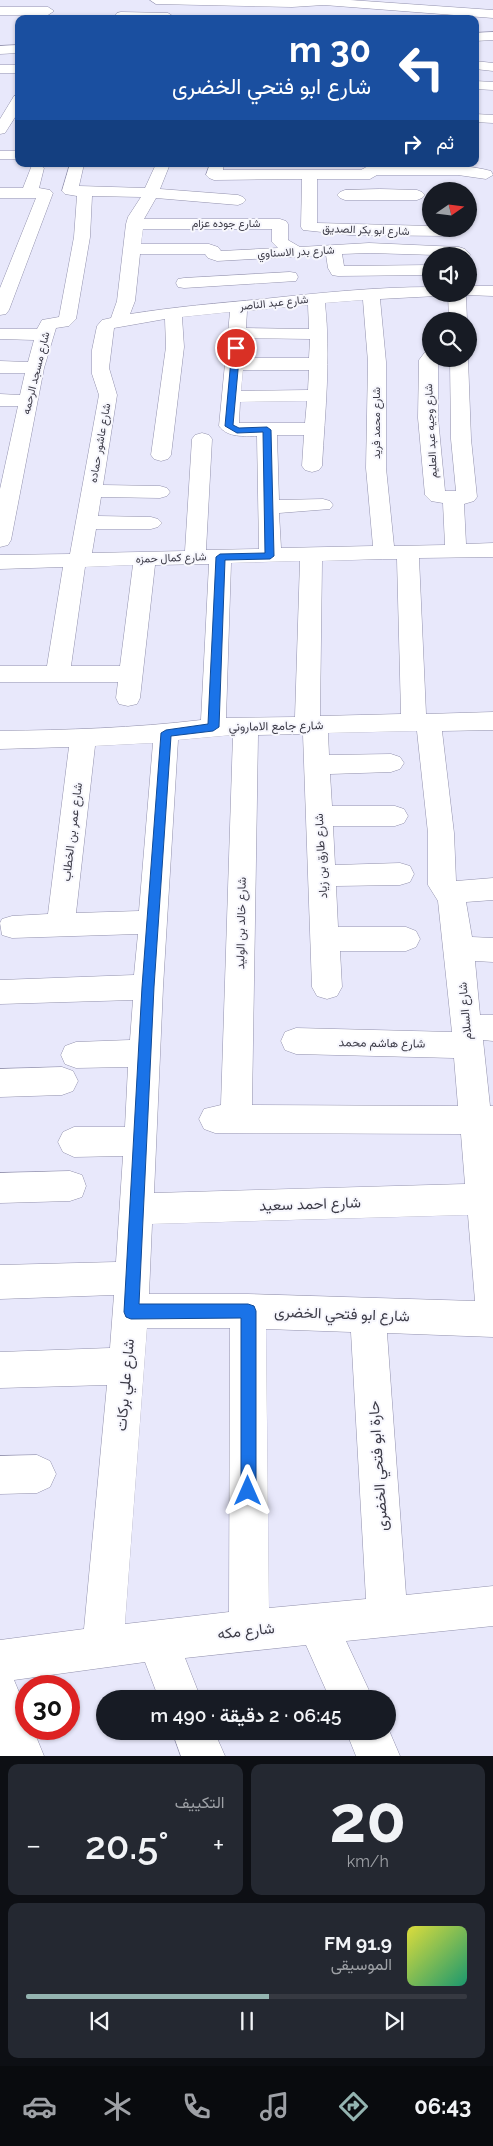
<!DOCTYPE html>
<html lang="ar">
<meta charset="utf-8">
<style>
:root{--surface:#171b24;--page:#242831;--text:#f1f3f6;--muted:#9ea1a6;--line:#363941;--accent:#94b4b0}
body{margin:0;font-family:Raleway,Vazirmatn,sans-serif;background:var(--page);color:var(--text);direction:rtl;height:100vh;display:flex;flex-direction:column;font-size:19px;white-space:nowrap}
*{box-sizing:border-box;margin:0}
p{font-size:16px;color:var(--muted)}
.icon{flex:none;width:28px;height:28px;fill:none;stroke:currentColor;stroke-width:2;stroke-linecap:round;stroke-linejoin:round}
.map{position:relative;height:1756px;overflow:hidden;direction:ltr}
.details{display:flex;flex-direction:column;gap:8px;padding:8px;background:#0d0f14;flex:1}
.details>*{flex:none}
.banner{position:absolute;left:15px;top:15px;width:464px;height:152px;border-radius:10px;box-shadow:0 1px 4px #0004;direction:rtl;background:#1a4fa0;color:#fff;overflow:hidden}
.needle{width:32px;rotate:76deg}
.tools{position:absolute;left:422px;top:182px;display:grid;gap:10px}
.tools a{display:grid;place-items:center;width:55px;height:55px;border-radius:50%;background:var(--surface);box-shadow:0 1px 4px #0004;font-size:25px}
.speed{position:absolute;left:15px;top:1675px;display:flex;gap:10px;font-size:25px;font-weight:700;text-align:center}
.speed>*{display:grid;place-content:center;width:65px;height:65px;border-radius:50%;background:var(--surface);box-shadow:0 1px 4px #0004;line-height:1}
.speed .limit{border:8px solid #d22;background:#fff;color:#111}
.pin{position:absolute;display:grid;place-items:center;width:42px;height:42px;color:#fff;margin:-21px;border:2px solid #fff;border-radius:50%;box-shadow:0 1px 5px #0007}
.me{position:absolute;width:55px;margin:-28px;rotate:0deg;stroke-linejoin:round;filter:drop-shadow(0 0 4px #0008)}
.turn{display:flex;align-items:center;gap:18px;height:105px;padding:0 25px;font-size:22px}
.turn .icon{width:65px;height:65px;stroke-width:2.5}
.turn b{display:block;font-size:35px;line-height:42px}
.then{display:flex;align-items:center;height:48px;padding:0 25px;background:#0003;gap:10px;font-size:19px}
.big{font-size:38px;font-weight:600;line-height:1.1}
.details .tile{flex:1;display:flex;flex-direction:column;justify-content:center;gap:8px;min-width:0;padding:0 18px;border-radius:10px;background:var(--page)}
.details .dial{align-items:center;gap:0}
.dial b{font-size:65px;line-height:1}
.song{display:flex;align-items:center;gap:15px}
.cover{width:60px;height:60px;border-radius:8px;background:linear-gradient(135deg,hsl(60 70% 55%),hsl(160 70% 35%))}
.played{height:5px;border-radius:2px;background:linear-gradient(90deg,var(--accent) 55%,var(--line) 55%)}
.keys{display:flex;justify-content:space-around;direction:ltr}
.heat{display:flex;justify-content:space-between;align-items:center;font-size:28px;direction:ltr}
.details .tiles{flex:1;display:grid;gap:8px;grid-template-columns:1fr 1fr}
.tile:last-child{grid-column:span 2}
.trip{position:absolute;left:96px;top:1690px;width:300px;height:50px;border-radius:25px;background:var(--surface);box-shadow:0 1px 4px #0004;font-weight:600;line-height:50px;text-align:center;direction:rtl}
.menu{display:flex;height:80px;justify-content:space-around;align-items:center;background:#090b0e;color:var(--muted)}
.menu .icon{width:35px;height:35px}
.menu .active{color:var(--accent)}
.menu b{font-size:22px;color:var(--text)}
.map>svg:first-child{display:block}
</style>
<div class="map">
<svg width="493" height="1756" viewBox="0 0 493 1756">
<rect width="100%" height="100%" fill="#e8e8fb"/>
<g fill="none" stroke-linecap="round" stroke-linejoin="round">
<g stroke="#9291ad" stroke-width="1">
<g id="minor">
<path d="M150 0H350L493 10V18L324 5 292 7 156 4Z"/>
<path d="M0 7H48L54 11 48 15H0Z"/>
<path d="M121 12 168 13 174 17 173 19H117L115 16 117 13Z"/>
<path d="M493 32V40L475 41V33Z"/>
<path d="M19 45V53L0 54V46Z"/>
<path d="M475 61 493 63V71L475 69Z"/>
<rect x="0" y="65" width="19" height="8"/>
<path d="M475 81 493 82V90L475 89Z"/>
<path d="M19 95V111L5 133 0 134V119L14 96Z"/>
<path d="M475 114 493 115V123L475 122Z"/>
<rect x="0" y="151" width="19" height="8"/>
<path d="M38 164 44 168 39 188 50 190 53 193 9 310 6 314 0 315V288L36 198H0V188H23L32 165Z"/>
<path d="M70 164H84L79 186 145 188 156 164H170L160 189 238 195 243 197 246 200 243 203 238 205 156 198 144 219H280L286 221 288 224V240L300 247 369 243 459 247 465 249 470 254 469 258V256L369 253 342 254 344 266 431 265V275L338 276 332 275 328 268 326 255 217 261 208 258 205 254H140L135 301 130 314C174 307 219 303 263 299 319 293 375 287 431 287V294H438L437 296 380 299 386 362V468L394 546 445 545 443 503 431 501 425 495 418 418 419 360 425 352 431 351V359H438V418L445 491H456L451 439 450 359H468L471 439 477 497 474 501 464 504 466 544 493 543V557L419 558 426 714 493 712V730L442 731 454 833 456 881 493 878V900L466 902 472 937 493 938V962L475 961 480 1015H493V1041L483 1040 490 1106H493V1337L387 1333 406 1595 493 1586V1626L346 1641 373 1699H330L306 1645 185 1658 201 1699H159L145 1662 14 1680 26 1709V1729H33L44 1756H0V1640L84 1629 107 1385 0 1388V1352L110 1348 114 1295 0 1299V1265L116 1262 123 1156 74 1157 63 1152 58 1142 63 1132 74 1127H125L128 1067 76 1068 65 1064 61 1055 65 1046 76 1042 130 1040 133 1000 0 1004V980L134 975 138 934 12 938 2 935 0 923 2 919 12 916 48 914 69 747 0 749V731C67 730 134 728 201 720L209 564 155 565 140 698 137 704 128 706 119 704 116 698 118 682H0V666H47L63 567 0 569V555L70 554 99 395 92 374V350L97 326 102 320 111 318 117 301 126 224 128 217 141 197 92 196 90 237 76 319 69 326 56 328 44 368 11 540 8 545 0 547V489L18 406H0V394L20 395 25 373H0V361L28 362 34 340 0 339V329H37L42 320 59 317 74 237 77 196 65 194 62 191ZM143 229H272V242L278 248 221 251 218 247 209 244H141ZM363 300 368 362 366 468 373 546 281 548 279 513 330 509 333 505 330 501 323 499 279 500 277 435H304L302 466 305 470 312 472 319 470 322 466C325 412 331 358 325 303ZM308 305 309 329 246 328 247 311ZM230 312 219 426C228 438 244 436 257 436L259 549 206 550 212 439 209 435 202 433 195 435 192 439 185 551 92 553 96 529H151L158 527 162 523 158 519 151 517 98 516 101 497 160 498 167 496 170 492 167 488 160 486 103 485 117 395 109 368 114 328 165 319 166 347 151 455 154 459 161 461 168 459 171 455 184 347 182 317ZM245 338 310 339 309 358H244ZM243 370H309L308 390 241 391ZM307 401 305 423H239L240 402ZM383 559H397L401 714 320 716 322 561ZM300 561 295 717 226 718 231 563ZM133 565 120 666H71L85 567ZM417 731 428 833V885L438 901 452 1032 296 1028 285 1032 281 1041 285 1050 296 1054 454 1058 458 1106 252 1105 258 735 303 734 312 987 317 996 327 999 337 996 342 987 340 951H406L416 947 420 939 416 931 406 927H338L336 886 400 885 410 882 414 874 410 866 400 863 335 865 333 826H395L404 823 408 816 404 809 395 806H332L330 774 391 772 400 769 404 763 400 757 391 754 329 755 328 733ZM233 735 221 1105 204 1109 199 1119 204 1129 215 1133 461 1134 465 1184 154 1193 163 987 178 740ZM153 743 139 911 76 913 95 746ZM468 1215 475 1301 248 1294H149L152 1224ZM147 1328H230L229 1612 125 1624ZM266 1329 351 1332 366 1599 269 1608Z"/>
<path d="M210 164H224L223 170H361L368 166C407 166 454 161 491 171L493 175 486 179 458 175H377L370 179H317V223L431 226V229H453L455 231 453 234 447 236 350 235 303 230 301 227 302 179 214 180 209 178 206 175Z"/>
<path d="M380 189 417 190 422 192 425 195 422 198 417 200H345L340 198 337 195 340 192 345 190Z"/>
<path d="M290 272 296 273 298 277 296 281 184 288 178 287 176 283 178 279 184 278Z"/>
<path d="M469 286H493V296L466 295 467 321H449L448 294H469Z"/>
<path d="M62 1067 73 1071 78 1081 73 1091 62 1095 0 1097V1069Z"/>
<path d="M70 1171 82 1175 86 1186 82 1197 70 1201 0 1203V1173Z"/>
<path d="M37 1455 50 1461 56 1474 50 1487 37 1493 0 1494V1456Z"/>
<path d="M388 1728 400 1756H356L346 1731H388Z"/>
<path d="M172 1731H214L225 1756H181Z"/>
</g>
</g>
<use href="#minor" fill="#fff" fill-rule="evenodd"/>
</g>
<path fill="#1a73e8" stroke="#114b97" d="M236 346 240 348 233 425 239 428 267 427 271 430 274 556 270 559 225 560 219 727 213 731 171 736 154 987 139 1304H248L254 1306 256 1311V1491L254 1496 248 1499 243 1496 241 1491V1318L131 1319 126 1317 124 1312 142 987 161 733 166 730 208 724 216 557 220 554 265 553 263 432 237 433 225 426 232 348Z"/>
<g text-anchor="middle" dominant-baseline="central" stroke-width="4" stroke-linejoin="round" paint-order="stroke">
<g font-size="11" fill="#3c3b47" stroke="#f7f7fd">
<text x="226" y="223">شارع جوده عزام</text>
<text transform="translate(366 230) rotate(2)">شارع ابو بكر الصديق</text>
<text transform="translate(296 252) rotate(-3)">شارع بدر الاسناوي</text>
<text transform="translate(274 303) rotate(-6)">شارع عبد الناصر</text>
<text transform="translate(36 373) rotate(-76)">شارع مسجد الرحمه</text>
<text transform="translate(376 423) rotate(-90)">شارع محمد فريد</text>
<text transform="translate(431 431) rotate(-93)">شارع وجيه عبد العليم</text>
<text transform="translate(100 443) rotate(-80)">شارع عاشور حماده</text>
<text transform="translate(171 558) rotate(-2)">شارع كمال حمزه</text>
</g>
<g font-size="12" fill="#3c3b47" stroke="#f7f7fd">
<text transform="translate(276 726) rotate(-1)">شارع جامع الاماروني</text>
<text transform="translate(72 832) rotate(-83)">شارع عمر بن الخطاب</text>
<text transform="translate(321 856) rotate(-93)">شارع طارق بن زياد</text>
<text transform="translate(241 923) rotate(-89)">شارع خالد بن الوليد</text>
<text transform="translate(465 1011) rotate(-95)">شارع السلام</text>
<text transform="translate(382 1043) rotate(1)">شارع هاشم محمد</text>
</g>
<g font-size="15" fill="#3c3b47" stroke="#f7f7fd">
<text transform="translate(310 1204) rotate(-2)">شارع احمد سعيد</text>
<text transform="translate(342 1314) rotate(2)">شارع ابو فتحي الخضرى</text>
<text transform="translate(125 1385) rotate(-85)">شارع علي بركات</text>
<text transform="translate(378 1466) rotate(-94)">حارة ابو فتحي الخضرى</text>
<text transform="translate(246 1631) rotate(-6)">شارع مكه</text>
</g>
</g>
</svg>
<div class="tools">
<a><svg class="needle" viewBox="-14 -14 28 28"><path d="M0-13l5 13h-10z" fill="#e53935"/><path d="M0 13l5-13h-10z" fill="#9ea1a6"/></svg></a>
<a><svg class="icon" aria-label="sound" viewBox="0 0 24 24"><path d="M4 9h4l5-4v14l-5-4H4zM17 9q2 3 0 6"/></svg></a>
<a><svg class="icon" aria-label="search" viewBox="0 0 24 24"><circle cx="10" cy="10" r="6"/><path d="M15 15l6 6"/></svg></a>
</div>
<div class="speed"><div class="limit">30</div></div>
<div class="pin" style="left:236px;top:348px;background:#d93025"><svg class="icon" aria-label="arrive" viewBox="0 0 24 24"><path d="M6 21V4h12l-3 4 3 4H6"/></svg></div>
<svg class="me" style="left:248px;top:1491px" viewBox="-20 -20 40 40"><path d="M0-17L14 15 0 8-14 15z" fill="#1a73e8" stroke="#fff" stroke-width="4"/></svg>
<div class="trip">06:45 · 2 دقيقة · 490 m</div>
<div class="banner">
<div class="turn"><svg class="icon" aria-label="left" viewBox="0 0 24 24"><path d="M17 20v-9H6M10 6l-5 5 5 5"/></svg><div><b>30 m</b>شارع ابو فتحي الخضرى</div></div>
<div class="then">ثم<svg class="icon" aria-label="right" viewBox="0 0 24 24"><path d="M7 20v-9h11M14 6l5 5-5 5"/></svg></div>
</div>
</div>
<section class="details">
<div class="tiles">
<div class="tile dial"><b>20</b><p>km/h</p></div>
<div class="tile"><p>التكييف</p>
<div class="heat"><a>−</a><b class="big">20.5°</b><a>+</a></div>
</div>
<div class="tile">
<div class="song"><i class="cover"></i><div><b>91.9 FM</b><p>الموسيقى</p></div></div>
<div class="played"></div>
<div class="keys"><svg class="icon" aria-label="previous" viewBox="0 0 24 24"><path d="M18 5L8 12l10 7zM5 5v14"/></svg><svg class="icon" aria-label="pause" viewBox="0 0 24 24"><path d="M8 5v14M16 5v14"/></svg><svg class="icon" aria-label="next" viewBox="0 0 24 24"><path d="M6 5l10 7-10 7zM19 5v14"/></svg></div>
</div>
</div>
</section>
<nav class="menu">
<b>06:43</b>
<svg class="icon active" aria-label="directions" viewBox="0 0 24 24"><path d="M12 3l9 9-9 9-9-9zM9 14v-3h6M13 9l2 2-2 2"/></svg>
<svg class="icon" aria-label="music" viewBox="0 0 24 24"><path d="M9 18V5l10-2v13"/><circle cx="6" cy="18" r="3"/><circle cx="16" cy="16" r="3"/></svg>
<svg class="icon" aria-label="phone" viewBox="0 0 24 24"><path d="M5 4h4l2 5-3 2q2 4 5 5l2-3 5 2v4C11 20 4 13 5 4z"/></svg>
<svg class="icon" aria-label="climate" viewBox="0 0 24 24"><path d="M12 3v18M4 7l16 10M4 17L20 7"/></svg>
<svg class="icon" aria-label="car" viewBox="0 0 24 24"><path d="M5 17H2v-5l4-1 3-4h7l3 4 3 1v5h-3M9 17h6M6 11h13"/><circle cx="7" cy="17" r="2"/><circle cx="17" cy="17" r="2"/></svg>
</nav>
